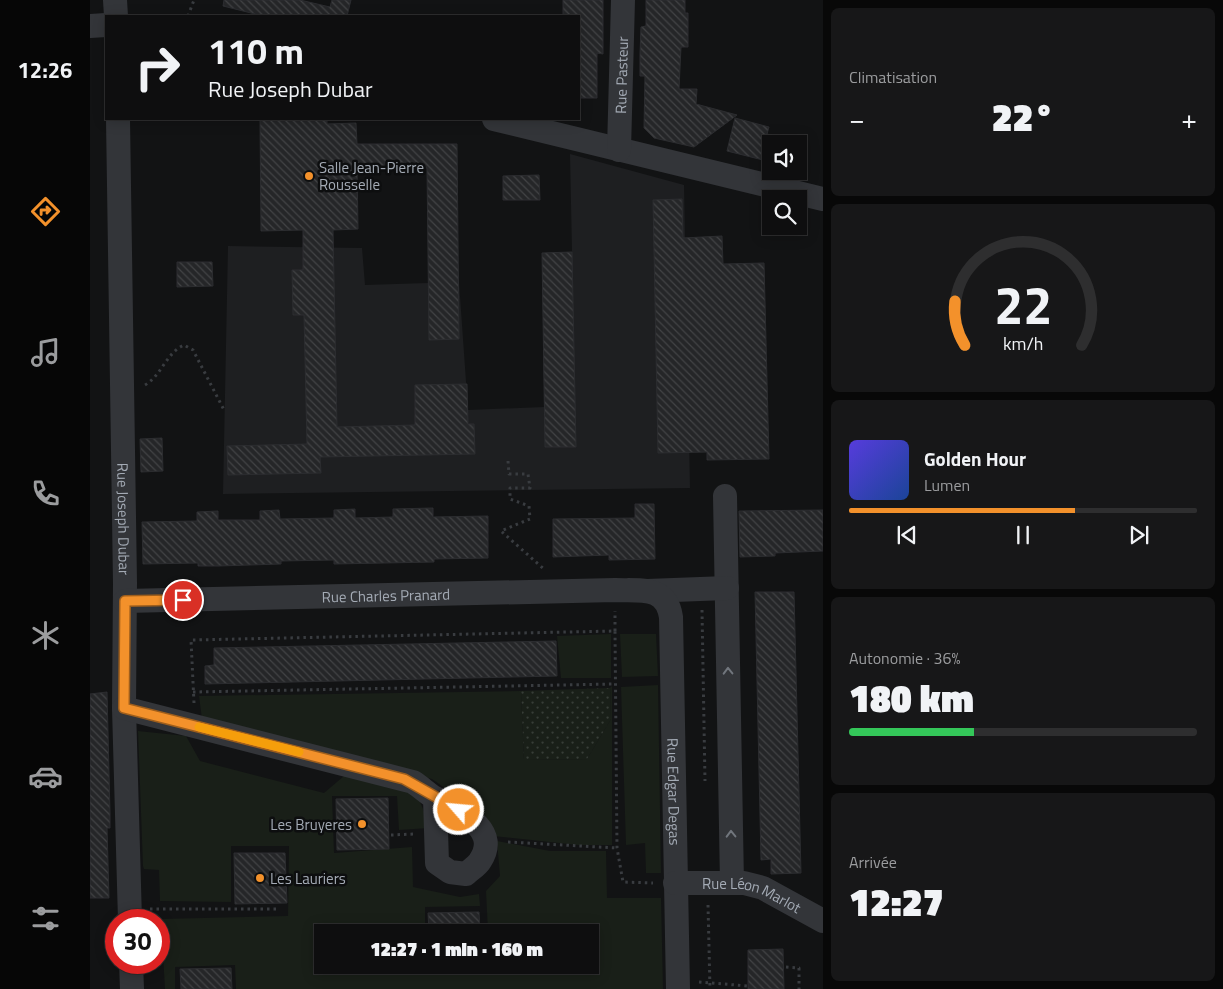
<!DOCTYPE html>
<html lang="fr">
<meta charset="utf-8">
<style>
:root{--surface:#0e0e0f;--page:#171718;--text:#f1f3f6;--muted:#9b9c9e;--line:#2e2e2f;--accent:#f3912b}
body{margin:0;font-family:"Titillium Web",sans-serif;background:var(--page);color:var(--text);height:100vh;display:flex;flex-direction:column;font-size:19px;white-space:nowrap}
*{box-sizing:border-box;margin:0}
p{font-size:16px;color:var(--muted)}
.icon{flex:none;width:28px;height:28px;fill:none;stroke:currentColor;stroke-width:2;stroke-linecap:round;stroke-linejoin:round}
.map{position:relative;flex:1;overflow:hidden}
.side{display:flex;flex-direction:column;gap:8px;padding:8px;background:#080808;width:400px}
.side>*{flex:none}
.hud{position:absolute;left:15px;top:15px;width:475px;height:105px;border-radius:0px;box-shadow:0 2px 12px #0003,0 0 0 1px var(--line);background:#0e0e0f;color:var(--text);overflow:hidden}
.buttons{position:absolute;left:672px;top:135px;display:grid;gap:10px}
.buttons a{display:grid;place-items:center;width:45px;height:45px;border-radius:0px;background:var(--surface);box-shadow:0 2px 12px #0003,0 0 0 1px var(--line);font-size:25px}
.speed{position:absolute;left:15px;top:909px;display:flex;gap:10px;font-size:25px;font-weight:700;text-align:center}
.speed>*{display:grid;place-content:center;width:65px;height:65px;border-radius:50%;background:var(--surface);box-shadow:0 2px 12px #0003,0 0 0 1px var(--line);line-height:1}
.speed .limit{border:8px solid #d22;background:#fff;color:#111}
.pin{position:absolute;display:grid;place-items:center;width:42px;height:42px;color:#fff;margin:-21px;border:2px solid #fff;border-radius:50%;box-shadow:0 1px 5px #0007}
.me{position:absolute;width:55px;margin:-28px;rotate:297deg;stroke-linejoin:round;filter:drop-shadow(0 0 4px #0008)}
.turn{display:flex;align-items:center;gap:18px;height:105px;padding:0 20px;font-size:22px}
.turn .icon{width:65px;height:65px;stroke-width:2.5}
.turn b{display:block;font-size:35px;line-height:42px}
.big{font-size:38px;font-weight:800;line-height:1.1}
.side .widget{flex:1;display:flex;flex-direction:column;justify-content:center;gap:8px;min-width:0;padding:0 18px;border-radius:8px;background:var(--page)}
.side .dial{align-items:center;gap:0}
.dial svg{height:130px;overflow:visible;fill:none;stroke:var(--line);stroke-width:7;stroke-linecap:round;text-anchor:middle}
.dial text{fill:var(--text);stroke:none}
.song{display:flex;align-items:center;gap:15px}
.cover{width:60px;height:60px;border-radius:8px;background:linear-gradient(135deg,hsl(250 70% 55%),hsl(220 70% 35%))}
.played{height:5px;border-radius:2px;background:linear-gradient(90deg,var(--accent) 65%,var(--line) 65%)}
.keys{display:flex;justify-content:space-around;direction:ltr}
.heat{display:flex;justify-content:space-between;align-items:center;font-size:28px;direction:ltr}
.charge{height:8px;border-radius:4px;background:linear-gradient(90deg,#34c759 36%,var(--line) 0)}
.trip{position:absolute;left:224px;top:924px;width:285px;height:50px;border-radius:0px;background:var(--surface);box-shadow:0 2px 12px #0003,0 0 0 1px var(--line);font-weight:800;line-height:50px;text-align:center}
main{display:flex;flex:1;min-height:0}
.tabs{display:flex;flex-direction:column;width:90px;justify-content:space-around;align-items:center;background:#060606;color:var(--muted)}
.tabs .icon{width:35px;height:35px}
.tabs .current{color:var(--accent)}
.tabs b{font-size:22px;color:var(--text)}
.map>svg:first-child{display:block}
</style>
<main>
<nav class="tabs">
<b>12:26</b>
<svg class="icon current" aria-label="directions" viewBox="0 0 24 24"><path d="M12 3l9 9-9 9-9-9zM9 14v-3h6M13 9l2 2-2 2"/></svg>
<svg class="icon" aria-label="music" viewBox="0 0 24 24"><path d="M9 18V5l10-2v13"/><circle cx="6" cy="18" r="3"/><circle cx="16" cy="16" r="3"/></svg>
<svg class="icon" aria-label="phone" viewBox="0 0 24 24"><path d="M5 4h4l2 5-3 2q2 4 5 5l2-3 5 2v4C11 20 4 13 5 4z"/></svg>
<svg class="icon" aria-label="climate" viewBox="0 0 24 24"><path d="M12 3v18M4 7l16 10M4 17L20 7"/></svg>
<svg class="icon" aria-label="car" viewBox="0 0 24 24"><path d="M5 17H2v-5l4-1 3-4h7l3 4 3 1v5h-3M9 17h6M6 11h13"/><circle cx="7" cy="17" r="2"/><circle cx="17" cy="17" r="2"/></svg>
<svg class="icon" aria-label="filters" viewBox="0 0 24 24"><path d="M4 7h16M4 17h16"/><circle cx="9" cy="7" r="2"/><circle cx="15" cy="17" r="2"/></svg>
</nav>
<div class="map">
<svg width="733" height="989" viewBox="0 0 733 989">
<defs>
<pattern id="park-dots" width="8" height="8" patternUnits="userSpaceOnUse" patternTransform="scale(1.25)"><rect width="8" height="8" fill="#191f18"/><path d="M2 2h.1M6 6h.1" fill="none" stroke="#373d37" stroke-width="1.8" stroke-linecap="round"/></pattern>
<pattern id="building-back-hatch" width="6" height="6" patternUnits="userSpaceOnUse" patternTransform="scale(1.25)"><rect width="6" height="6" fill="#252628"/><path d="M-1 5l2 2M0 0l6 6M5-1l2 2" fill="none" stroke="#424345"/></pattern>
</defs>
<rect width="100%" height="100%" fill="#121314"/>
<path fill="#1e1f21" d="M480 154 594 185 600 488 133 494 138 246 272 248 275 285 369 282 378 410 454 407 452 253 482 252Z"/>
<g fill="#191f18">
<path d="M521 634V678H471L467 636Z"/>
<path d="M530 634H566L568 676 532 677Z"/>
<path d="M568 685 571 873H556L555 843 536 845 531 687Z"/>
<path d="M522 686V845H488L403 836C383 807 370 799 342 779L112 719 109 696 431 691 434 760 497 759 521 719 520 688Z"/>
<path d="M48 731 96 736 110 761 234 793 254 776C274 779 320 782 330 802 334 810 336 819 339 828L309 830 307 796H242L244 853 322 847 323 887 370 897 389 894 390 906 335 907V932H232V965H335V969L398 967 399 965H500V932H398L396 891 410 876 407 841 460 851H516L517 898H571L573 989H146L145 965 85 967V989H75L71 919 198 916 199 846H141V902L70 901 69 870 54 869 53 866Z"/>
</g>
<path fill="url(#park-dots)" d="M520 688 521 719 497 759 434 760 431 691Z"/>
<g fill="url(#building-back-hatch)" stroke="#2c2d30">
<path d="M134 0H210L240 7 242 0H261L257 16H173L133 6Z"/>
<path d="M473 0H513V54L507 53V98H489V16H473Z"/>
<path d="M556 0H595V13H598V47H591L589 89H607L606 104 647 115 604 147 564 138 554 128 555 76H550V54L551 27 556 26Z"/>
<path d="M645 118 679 127 677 134 699 140 700 144H681V162L637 151Z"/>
<path d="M170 119H237V124L266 123 267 144H367L369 339 339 340 337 168H267L268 229 243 230 247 427 325 425V385L377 384 378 424H384L385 454 230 457 231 473 138 475 137 446 217 444 214 315H203L202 270H213V230L171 231Z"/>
<path d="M449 175 450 200H413V176Z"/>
<path d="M592 199 593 238 632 236 633 264 674 263 679 459 617 460V452L568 453 563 200Z"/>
<path d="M482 252 486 447H455L452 253Z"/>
<path d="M87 262H122L123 286 87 287Z"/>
<path d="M72 438 73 471 51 472 50 439Z"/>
<path d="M545 504H564L565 559 519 560V555L463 557V519L545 518Z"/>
<path d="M343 508V517L398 516V558L344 559V562L244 564V560L191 561V564L129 566H108V563L53 564 52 522 107 521V512L128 511V520H170V511L189 510 190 519 244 518V510L265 509V518L303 517V509Z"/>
<path d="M733 510V551L685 553V556L650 557 649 511Z"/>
<path d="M665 592H704L711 873 681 874V859L671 860Z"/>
<path d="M466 641 467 676 115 684V666L124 665V648Z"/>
<path d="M17 692 20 813V828H17L19 898H0V694Z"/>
<path d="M298 798 299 849 247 850 246 799Z"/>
<path d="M144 853H195L197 903 145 904Z"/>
<path d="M389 912 390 932H339L338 913Z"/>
<path d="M693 949 694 989H658V950Z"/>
<path d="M141 968 142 989H91L90 969Z"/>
</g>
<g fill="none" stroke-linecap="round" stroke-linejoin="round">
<g stroke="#393c40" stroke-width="3" stroke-dasharray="2.5 4" stroke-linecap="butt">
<path d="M98 16 104 0"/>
<path d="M55 385C72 375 76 353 94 345L103 350 134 410"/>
<path d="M418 461 419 474H438L440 488H420V499L439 506 440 519 411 531 455 570"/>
<path d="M612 610 615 781"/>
<path d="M525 631V611"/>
<path d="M103 692 525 684"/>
<path d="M104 703 101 640 525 631 527 848 533 882 563 883"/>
<path d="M301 835 324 834"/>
<path d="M418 842 527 848"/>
<path d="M618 905 620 989"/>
<path d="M60 909H190"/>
<path d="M696 967 709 968V989"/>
<path d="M609 982 658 986"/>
</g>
<g stroke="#333539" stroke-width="24">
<path d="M25 0 26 16"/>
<path d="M0 26 16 25"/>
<path id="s1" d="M28 119 35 583 34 708 40 920"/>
<path d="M404 119 733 199"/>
<path id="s2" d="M529 150 533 0"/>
<path d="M635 496 642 883"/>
<path d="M557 591 637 588"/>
<path id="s3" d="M35 601 525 590C550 591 576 585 581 617L588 989"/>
<path d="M34 708 323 782C331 787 338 794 345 798 366 810 412 828 390 861 387 866 380 870 376 874L360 872 347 863 345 798"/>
<path id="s4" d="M585 883H654L673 888 733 921"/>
<path d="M41 962 42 989"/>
</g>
</g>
<defs><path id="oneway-chevron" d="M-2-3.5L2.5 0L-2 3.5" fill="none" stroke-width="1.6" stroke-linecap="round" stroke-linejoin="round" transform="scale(1.25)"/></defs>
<g stroke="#71767d">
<use href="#oneway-chevron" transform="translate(638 671) rotate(-91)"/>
<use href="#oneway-chevron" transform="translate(641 834) rotate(-91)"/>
</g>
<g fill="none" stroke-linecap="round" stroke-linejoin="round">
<g stroke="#9e5e1c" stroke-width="12">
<path id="route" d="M93 600 35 601 34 708 314 779 369 810"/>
</g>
<use href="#route" stroke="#f3912b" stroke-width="9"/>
<path stroke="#f59e0b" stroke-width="9" d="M109 727 209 752"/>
</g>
<g fill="#f3912b" stroke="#0d0e0f" stroke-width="2">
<circle cx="219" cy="176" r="5"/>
<circle cx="272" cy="824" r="5"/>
<circle cx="170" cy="878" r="5"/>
</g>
<g text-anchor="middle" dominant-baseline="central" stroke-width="5" stroke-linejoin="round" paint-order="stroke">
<g font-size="15" fill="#a4abb5" stroke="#0d0e0f">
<text stroke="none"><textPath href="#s2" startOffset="75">Rue Pasteur</textPath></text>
<text stroke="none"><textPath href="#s1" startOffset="400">Rue Joseph Dubar</textPath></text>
<text stroke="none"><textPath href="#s3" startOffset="261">Rue Charles Pranard</textPath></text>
<text stroke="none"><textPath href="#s3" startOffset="735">Rue Edgar Degas</textPath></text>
<text stroke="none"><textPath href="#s4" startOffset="79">Rue Léon Marlot</textPath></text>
</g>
<g font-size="15" fill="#a4abb5" stroke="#0d0e0f" text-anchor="start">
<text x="229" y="167">Salle Jean-Pierre<tspan x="229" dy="17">Rousselle</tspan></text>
<text x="262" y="824" text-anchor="end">Les Bruyeres</text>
<text x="180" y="878">Les Lauriers</text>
</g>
</g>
</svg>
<div class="buttons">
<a><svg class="icon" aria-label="sound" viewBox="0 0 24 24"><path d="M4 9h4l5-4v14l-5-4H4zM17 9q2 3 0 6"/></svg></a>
<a><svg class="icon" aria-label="search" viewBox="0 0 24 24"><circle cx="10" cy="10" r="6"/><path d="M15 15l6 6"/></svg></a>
</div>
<div class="speed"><div class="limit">30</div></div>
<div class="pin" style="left:93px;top:600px;background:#d93025"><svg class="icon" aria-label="arrive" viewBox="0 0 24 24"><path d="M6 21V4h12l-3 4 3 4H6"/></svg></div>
<svg class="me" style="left:369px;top:810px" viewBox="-20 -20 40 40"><circle r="17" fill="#f3912b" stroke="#fff" stroke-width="3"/><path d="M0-11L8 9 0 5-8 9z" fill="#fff"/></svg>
<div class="trip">12:27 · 1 min · 160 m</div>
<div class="hud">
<div class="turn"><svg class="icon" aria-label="right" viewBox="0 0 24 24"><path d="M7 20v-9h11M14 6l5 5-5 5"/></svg><div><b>110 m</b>Rue Joseph Dubar</div></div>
</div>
</div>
<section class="side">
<div class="widget"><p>Climatisation</p>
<div class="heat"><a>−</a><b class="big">22°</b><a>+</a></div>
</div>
<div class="widget dial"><svg viewBox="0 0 100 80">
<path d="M14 69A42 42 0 1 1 86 69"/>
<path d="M14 69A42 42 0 0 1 8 42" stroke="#f3912b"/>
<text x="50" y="56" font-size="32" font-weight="700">22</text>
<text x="50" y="72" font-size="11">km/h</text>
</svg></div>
<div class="widget">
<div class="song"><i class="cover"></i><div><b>Golden Hour</b><p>Lumen</p></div></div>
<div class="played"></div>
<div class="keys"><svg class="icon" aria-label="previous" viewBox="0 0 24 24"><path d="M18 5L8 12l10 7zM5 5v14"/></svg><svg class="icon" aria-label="pause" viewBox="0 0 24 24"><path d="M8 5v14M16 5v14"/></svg><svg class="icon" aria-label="next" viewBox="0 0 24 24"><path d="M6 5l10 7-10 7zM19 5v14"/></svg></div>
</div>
<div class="widget"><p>Autonomie · 36%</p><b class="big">180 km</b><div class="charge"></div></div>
<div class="widget"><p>Arrivée</p><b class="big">12:27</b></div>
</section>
</main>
